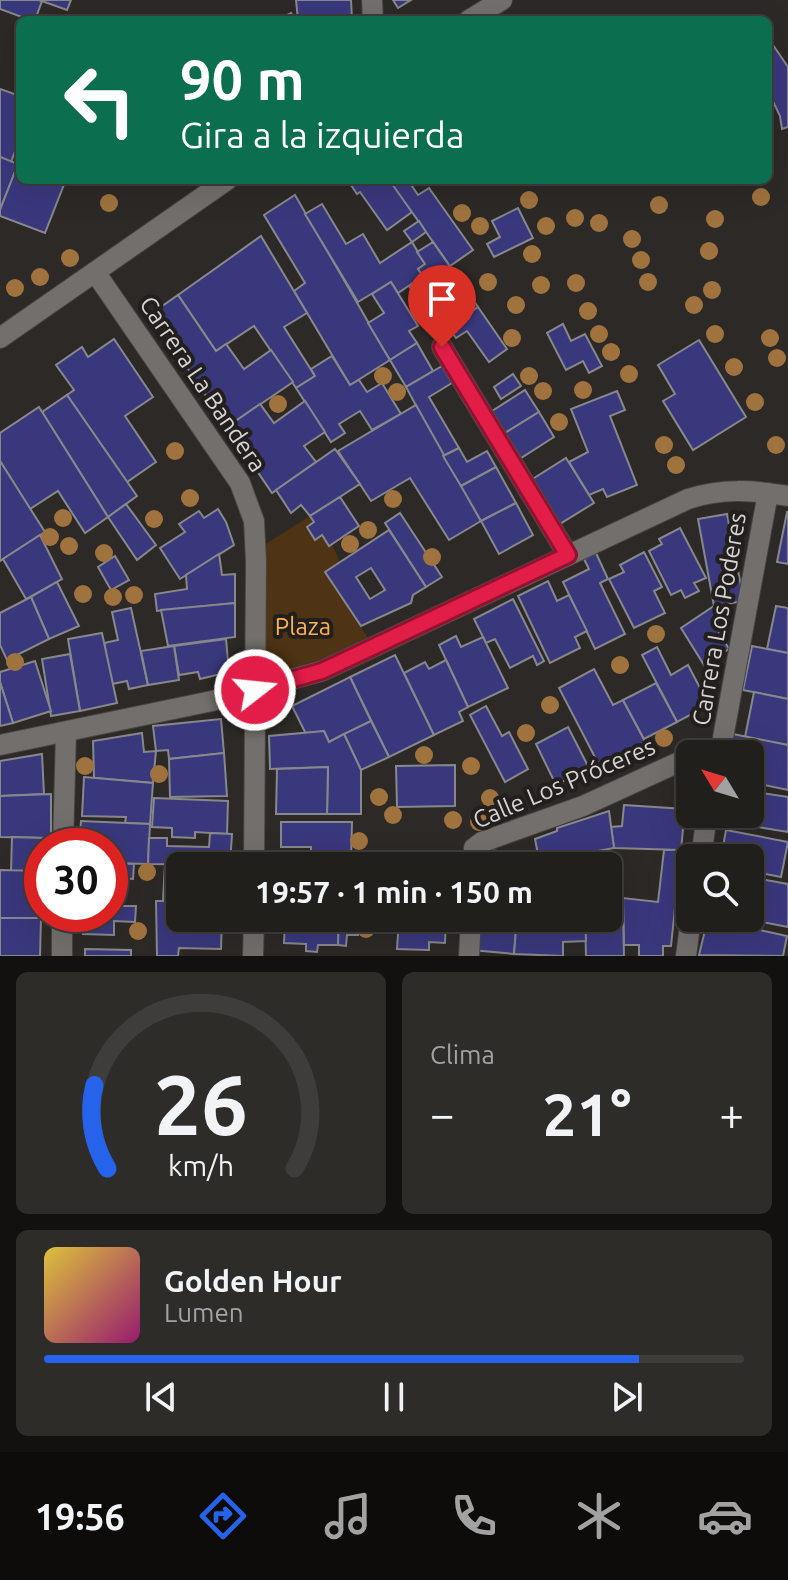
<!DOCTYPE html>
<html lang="es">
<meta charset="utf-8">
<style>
:root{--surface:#211f1c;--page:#2d2c29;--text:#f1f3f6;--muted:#a2a2a3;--line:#3e3d3b;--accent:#2563eb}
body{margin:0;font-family:Ubuntu,sans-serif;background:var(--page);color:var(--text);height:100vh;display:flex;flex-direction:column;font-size:30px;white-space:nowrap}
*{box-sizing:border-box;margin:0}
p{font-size:26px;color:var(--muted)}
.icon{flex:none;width:44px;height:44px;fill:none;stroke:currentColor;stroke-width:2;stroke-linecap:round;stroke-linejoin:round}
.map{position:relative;height:956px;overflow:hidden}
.panel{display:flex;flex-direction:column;gap:16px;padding:16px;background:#12110f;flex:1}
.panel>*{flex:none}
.guide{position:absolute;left:16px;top:16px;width:756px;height:168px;border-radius:12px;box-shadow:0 8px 32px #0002,0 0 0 2px var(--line);background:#0b6e4f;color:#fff;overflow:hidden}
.needle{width:52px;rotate:308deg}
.fabs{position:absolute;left:676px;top:740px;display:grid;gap:16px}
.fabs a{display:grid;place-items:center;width:88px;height:88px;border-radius:12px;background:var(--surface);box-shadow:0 8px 32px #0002,0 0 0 2px var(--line);font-size:40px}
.speed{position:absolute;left:24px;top:828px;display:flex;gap:16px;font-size:40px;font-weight:700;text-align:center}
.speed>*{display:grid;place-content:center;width:104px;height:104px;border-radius:50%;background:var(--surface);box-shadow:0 8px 32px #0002,0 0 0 2px var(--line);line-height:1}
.speed .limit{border:12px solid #d22;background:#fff;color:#111}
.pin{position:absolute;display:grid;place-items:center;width:68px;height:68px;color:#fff;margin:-82px -34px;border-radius:50% 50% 50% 0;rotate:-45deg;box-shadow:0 0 8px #0007}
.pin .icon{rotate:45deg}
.me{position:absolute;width:88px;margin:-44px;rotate:74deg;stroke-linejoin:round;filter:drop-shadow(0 0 6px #0008)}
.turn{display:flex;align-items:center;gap:28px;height:168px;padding:0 32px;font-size:36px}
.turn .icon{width:104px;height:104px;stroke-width:2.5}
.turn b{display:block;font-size:56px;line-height:68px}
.big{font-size:60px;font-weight:700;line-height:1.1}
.panel .card{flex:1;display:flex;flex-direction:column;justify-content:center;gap:12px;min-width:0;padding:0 28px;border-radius:12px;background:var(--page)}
.panel .dial{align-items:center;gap:0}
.dial svg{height:208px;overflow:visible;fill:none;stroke:var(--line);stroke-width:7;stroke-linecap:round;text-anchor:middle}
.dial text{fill:var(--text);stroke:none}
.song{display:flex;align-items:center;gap:24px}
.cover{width:96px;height:96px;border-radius:12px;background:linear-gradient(135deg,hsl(50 70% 55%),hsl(320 70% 35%))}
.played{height:8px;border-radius:4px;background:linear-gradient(90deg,var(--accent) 85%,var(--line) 85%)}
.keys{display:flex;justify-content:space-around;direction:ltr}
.heat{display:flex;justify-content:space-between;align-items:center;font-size:44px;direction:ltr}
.panel .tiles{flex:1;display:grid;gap:16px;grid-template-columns:1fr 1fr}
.card:last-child{grid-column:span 2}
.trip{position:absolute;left:166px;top:852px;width:456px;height:80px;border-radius:12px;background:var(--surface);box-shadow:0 8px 32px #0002,0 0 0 2px var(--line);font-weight:700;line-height:80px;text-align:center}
.dock{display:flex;height:128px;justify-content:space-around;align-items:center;background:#0d0c0b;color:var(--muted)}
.dock .icon{width:56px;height:56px}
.dock .active{color:var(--accent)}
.dock b{font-size:36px;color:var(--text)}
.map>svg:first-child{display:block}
</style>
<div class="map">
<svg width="788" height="956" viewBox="0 0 788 956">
<rect width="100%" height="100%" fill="#2c2926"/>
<path fill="#4e3314" d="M310 516 314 522 307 527 315 539 322 535 329 545 332 544 340 562 325 572 374 647 255 690 256 550Z"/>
<g fill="#3a387d" stroke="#87888c" stroke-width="2" fill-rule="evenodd">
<path d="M0 0H39L42 1 35 20H30L0 9Z"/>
<path d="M39 0H71L67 10Z"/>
<path d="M296 0H351L352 19 298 20Z"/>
<path d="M393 0H411L398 8Z"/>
<path d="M291 13 295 20H277Z"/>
<path d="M773 45 788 67V127L782 129 780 116 768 91V49Z"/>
<path d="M0 89 20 96V138L11 162 0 157Z"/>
<path d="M0 157 18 164 0 210Z"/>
<path d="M18 164 20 165V180L65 182 45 233 0 216V210Z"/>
<path d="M358 180H369L372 184 378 180H390L412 212 387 230 360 192 357 194 351 185Z"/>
<path d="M408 180 418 195 429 188 473 250 450 266 390 181Z"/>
<path d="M295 195 390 360 350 385 294 291 305 283 264 215Z"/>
<path d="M322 204 346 244 363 234 380 263 412 242 425 264 418 269 423 276 398 293 391 282 358 302 305 214Z"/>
<path d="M518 208 533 238 494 257 487 244 500 237 492 221Z"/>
<path d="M419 221 426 232 412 242 404 231Z"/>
<path d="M261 236 307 313 284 327 315 376 296 388 254 326 216 351 178 295Z"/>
<path d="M433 242 478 307 441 333 409 286 423 276 418 269 425 264 417 252Z"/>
<path d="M391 282 418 326 409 331 417 343 390 360 368 323 384 313 372 294Z"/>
<path d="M178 295 216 351 226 344 244 369 271 350 293 382 227 427 151 314Z"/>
<path d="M478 307 507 349 489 362 467 331 456 338 449 328Z"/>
<path d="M563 324 571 341 585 334 602 366 589 373 583 361 566 370 547 333Z"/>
<path d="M114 339 153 397 125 416 156 462 127 482 67 395 74 390 56 365 82 347 88 357Z"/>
<path d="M699 340 746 417 693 450 663 401 675 394 658 365Z"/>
<path d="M417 343 433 371 406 387 390 360Z"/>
<path d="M332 356 350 385 359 380 367 392 382 383 401 414 372 430 360 411 339 424 345 433 331 442 296 388 315 376 311 369Z"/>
<path d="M442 366 452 383 429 397 459 448 443 456 406 387Z"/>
<path d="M513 374 521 386 501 399 494 387Z"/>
<path d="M525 390 539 412 505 433 492 411Z"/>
<path d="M617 391 625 410 610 416 637 485 607 497 603 489 589 495 569 462 588 452 571 409Z"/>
<path d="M67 395 137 496 108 517 42 412Z"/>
<path d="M305 401 325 432 304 446 316 462 272 493 227 427 260 404 274 423Z"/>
<path d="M416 405 481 521 449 540 410 478 371 501 338 451Z"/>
<path d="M39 407 108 517 85 533 58 491 30 509 0 461V433Z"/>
<path d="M539 412 554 437 521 458 505 433Z"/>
<path d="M459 448 467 462 487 451 496 467 461 486 443 456Z"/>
<path d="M335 449 360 484 310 516 301 505 291 513 276 490Z"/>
<path d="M566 458 594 503 558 525 531 480Z"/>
<path d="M0 461 45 532 0 561Z"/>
<path d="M496 467 516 503 481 521 461 486Z"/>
<path d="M340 497 359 526 329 546 322 535 315 540 307 527 314 522 310 516Z"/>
<path d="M516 503 533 535 499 554 481 521Z"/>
<path d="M126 504 156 545 137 560 108 517Z"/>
<path d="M218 509 226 522 234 545 180 579 160 548 185 532 179 524 199 511 204 518Z"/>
<path d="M787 512H788V564L777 562Z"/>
<path d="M400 513 442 577 426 587 385 523Z"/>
<path d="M727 514 744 601 714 606 698 519Z"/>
<path d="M680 528 706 578 694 583 699 591 685 598 681 590 671 595 649 551 662 544 659 539Z"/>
<path d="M389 530 426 587 413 595 411 603 361 626 325 572ZM371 568 385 590 370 599 356 577Z"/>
<path d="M40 535 62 579 26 599 3 559Z"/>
<path d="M644 552 662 587 654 591 665 613 634 628 609 579 624 572 620 565Z"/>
<path d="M596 553 608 579 600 583 625 634 595 649 563 582 589 569 584 559Z"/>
<path d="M219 554 222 575 235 574V603L157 611 155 594 187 589 186 575Z"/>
<path d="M115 556 129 580 111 590 98 567Z"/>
<path d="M548 581 557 601 569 595 587 631 575 637 580 648 550 663 518 596Z"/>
<path d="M57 582 79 626 49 639 31 597Z"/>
<path d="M31 597 49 639 7 660 0 645V613Z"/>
<path d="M513 599 544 661 537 665 533 656 510 668 495 639 486 643 474 619Z"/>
<path d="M235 603V637L168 646 161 610Z"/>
<path d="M714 606 727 626 719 632 729 649 704 665 681 628Z"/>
<path d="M776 606 788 608V653L767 649Z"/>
<path d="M131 608 148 685 129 689 127 681 112 684 104 643 118 640 112 612Z"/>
<path d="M102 633 117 703 80 711 68 639Z"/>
<path d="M456 636 461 647 483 637 508 688 468 707 439 645Z"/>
<path d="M226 639 229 672 200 679 198 672 179 675 174 646Z"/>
<path d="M174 646 179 680 148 685 141 651Z"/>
<path d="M752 646 788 653V699L743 690Z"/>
<path d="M657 647 671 675 688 665 709 705 677 722 642 655Z"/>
<path d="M70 654 80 711 51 716 42 659Z"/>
<path d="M395 655 434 735 389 757 350 677Z"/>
<path d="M446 660 468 707 459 712 463 721 434 735 404 673 425 662 429 669Z"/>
<path d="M35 661 51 711 13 723 0 682V672Z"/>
<path d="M594 669 613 705 623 700 648 747 638 752 635 746 599 765 559 688Z"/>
<path d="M350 677 371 721 329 742 324 731 306 734 292 706Z"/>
<path d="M0 682 13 723 0 726Z"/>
<path d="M656 683 677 722 644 739 623 700Z"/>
<path d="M754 692 788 699V745L745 737Z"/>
<path d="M486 706 502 736 509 732 528 769 505 782 470 715Z"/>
<path d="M221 719 224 753 169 759 168 750 156 751 153 726Z"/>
<path d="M371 721 389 757 361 770 344 734Z"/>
<path d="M568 727 589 768 556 785 536 744Z"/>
<path d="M324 731 329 742 344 734 361 770V814H327L328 767 270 769 269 736Z"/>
<path d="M142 733 144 752 156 751 153 783 94 778 93 741Z"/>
<path d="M733 734 788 745V790L750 782V754H729Z"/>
<path d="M224 753 227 796 170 797 169 759Z"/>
<path d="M42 754 44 794 0 796V761Z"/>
<path d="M455 765V806L397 807 396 766Z"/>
<path d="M328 767 327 814H276L277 769Z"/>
<path d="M84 777 153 783 150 824 125 823 126 817 82 816Z"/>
<path d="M750 791 788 797V832L733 823 734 814H750Z"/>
<path d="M51 794V838L0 837V796Z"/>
<path d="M154 798 228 801 227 834 195 832V838L172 837V828L152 827Z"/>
<path d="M624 805 685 809 681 850 614 848 611 827 622 826Z"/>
<path d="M609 811 614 848 566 857V864L540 865 535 839 557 831V828Z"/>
<path d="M81 821 150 824 148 864 110 863V846H79Z"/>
<path d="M281 822H352L351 858H311V847H281Z"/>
<path d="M726 830 788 842 781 877 750 871V858H721Z"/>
<path d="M210 833 232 834 230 865 148 864 149 838H167V846L209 847Z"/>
<path d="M12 837 43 838 42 871H11Z"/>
<path d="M481 849 522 854 521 866H480Z"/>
<path d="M664 850H681L671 946H663V956H639V945H624L623 898 658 902Z"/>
<path d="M405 860 432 866H404Z"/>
<path d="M110 863 134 864 133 879 123 878 122 895 110 894Z"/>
<path d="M271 863 333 866H270Z"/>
<path d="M165 864 230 865V866H180V901H163Z"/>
<path d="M0 870 42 871 41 918H0Z"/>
<path d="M622 870 624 956H586L585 918H608V871Z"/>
<path d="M750 877 788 884V927L742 918H750Z"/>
<path d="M110 894 116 895 115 906H136L135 922 114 921V935L83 934 84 914H110Z"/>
<path d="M156 901H180V918H222L221 949 179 948 178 956H157Z"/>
<path d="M0 918H41L40 956H0Z"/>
<path d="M285 918H339L338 945H318L317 952 306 951V944L284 943Z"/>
<path d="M339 918H370V924L358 923V935H347L346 946 338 945Z"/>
<path d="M386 918H446L445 943 429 942V950L397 949 399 919Z"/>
<path d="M475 918H517L514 954 472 950Z"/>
<path d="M517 918H585L586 941 563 942V956L514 954Z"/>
<path d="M733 918 762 922 760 930 787 936 783 956 699 955 706 926 731 931Z"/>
<path d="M85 949 131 950V956H85Z"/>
</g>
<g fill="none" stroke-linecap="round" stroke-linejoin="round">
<g stroke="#464442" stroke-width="22">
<g id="minor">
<path d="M372 0 373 20"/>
<path d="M469 20 502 0"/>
<path d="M95 272 240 483 254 521 256 561 254 866"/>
<path d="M0 338 227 180"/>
<path d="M442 347 568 555"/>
<path d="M0 745 212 701 322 671 688 499C722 488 752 490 788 496"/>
<path d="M720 754 768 493"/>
<path d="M63 846 66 732"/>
<path d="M701 858 707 814"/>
<path d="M473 866 474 848 482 842 583 806 690 757"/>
<path d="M62 956V914"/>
<path d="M253 956 254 918"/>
<path d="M469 956 471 918"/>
<path d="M686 956 691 918"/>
</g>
</g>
<use href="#minor" stroke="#736f6c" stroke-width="20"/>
</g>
<g fill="#a0733e">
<circle cx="761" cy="197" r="9"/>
<circle cx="529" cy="200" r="9"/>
<circle cx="109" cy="203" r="9"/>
<circle cx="659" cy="205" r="9"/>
<circle cx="462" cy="213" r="9"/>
<circle cx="575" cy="218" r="9"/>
<circle cx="715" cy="219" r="9"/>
<circle cx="599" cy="223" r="9"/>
<circle cx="480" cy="226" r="9"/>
<circle cx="546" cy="226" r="9"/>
<circle cx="632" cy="239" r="9"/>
<circle cx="709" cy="251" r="9"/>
<circle cx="532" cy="254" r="9"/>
<circle cx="70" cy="258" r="9"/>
<circle cx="641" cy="260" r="9"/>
<circle cx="40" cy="277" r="9"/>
<circle cx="488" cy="282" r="9"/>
<circle cx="648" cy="282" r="9"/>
<circle cx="576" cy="283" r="9"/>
<circle cx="541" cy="285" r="9"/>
<circle cx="15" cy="288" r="9"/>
<circle cx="712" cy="290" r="9"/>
<circle cx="516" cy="305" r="9"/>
<circle cx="694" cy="305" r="9"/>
<circle cx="588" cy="311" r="9"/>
<circle cx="599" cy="334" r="9"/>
<circle cx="715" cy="334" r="9"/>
<circle cx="512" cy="338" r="9"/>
<circle cx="770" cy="338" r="9"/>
<circle cx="611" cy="352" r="9"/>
<circle cx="777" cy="358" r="9"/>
<circle cx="734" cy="367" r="9"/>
<circle cx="629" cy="374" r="9"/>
<circle cx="383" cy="376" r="9"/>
<circle cx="529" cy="376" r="9"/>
<circle cx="583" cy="390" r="9"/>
<circle cx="543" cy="391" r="9"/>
<circle cx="397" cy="392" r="9"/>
<circle cx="755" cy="402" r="9"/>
<circle cx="278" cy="404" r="9"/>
<circle cx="559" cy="422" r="9"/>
<circle cx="664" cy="445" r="9"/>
<circle cx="776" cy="445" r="9"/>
<circle cx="175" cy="451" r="9"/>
<circle cx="676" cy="465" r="9"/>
<circle cx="190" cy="498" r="9"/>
<circle cx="393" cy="499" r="9"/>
<circle cx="63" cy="518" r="9"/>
<circle cx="154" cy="519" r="9"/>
<circle cx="368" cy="530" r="9"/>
<circle cx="50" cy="537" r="9"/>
<circle cx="350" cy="544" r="9"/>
<circle cx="69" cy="546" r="9"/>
<circle cx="104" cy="553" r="9"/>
<circle cx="432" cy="557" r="9"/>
<circle cx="83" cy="594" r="9"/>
<circle cx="134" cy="595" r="9"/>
<circle cx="113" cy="597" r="9"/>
<circle cx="656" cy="634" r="9"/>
<circle cx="15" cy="662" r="9"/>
<circle cx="620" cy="665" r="9"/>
<circle cx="550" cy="705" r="9"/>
<circle cx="526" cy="733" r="9"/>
<circle cx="664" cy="738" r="9"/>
<circle cx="424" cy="755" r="9"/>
<circle cx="85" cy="766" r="9"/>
<circle cx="471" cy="766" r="9"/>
<circle cx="159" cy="774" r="9"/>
<circle cx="379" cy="797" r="9"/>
<circle cx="490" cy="798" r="9"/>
<circle cx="393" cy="815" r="9"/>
<circle cx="453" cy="820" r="9"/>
<circle cx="479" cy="822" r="9"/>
<circle cx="359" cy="841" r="9"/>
<circle cx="147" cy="872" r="9"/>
<circle cx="366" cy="929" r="9"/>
<circle cx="138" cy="931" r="9"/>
</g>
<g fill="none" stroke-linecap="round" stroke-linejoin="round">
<g stroke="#92132f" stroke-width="20">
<path id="route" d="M255 690 322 671 568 555 442 347"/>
</g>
<use href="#route" stroke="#e11d48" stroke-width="14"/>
</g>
<g text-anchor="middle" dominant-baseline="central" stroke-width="8" stroke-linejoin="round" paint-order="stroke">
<g font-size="24" fill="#d6d4d3" stroke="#221f1d">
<text transform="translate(203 384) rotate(56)">Carrera La Bandera</text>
<text transform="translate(719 619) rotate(-80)">Carrera Los Poderes</text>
<text transform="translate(564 783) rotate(-23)">Calle Los Próceres</text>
</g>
<g font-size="24" fill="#ffb051" stroke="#221f1d">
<text x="303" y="626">Plaza</text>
</g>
</g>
</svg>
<div class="fabs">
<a><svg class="needle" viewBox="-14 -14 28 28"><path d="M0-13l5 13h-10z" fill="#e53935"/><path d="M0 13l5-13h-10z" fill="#a2a2a3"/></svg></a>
<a><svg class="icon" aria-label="search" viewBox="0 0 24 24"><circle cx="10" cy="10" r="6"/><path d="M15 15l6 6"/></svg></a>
</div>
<div class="speed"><div class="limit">30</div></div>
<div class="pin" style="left:442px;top:347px;background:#d93025"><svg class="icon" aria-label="arrive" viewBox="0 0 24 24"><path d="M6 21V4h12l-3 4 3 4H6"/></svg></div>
<svg class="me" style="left:255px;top:690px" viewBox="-20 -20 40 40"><circle r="17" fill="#e11d48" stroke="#fff" stroke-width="3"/><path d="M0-11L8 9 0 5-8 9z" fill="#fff"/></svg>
<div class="trip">19:57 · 1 min · 150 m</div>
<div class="guide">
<div class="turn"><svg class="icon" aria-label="left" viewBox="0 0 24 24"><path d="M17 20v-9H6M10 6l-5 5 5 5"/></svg><div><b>90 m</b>Gira a la izquierda</div></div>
</div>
</div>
<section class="panel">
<div class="tiles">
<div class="card dial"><svg viewBox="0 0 100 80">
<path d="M14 69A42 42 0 1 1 86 69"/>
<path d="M14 69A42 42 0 0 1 9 37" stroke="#2563eb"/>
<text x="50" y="56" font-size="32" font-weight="700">26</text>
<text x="50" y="72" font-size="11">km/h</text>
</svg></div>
<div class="card"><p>Clima</p>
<div class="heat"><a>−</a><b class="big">21°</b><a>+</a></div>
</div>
<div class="card">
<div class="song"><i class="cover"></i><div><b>Golden Hour</b><p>Lumen</p></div></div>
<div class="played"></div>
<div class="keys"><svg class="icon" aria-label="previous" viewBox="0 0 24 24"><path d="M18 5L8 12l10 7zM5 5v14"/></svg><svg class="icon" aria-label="pause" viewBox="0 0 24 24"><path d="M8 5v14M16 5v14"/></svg><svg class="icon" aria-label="next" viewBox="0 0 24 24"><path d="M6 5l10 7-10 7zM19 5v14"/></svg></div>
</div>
</div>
</section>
<nav class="dock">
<b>19:56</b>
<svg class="icon active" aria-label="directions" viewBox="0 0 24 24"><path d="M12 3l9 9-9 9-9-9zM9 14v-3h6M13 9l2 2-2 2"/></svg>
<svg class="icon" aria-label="music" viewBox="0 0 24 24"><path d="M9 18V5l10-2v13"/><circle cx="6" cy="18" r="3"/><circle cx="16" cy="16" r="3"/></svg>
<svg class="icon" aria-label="phone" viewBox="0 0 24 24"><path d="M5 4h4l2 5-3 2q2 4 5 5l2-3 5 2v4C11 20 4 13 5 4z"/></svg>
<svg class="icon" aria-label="climate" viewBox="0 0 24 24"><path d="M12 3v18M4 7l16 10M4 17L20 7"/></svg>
<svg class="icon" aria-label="car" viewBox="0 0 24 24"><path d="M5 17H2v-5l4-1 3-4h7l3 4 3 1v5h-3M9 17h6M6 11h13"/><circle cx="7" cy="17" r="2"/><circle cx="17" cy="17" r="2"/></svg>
</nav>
